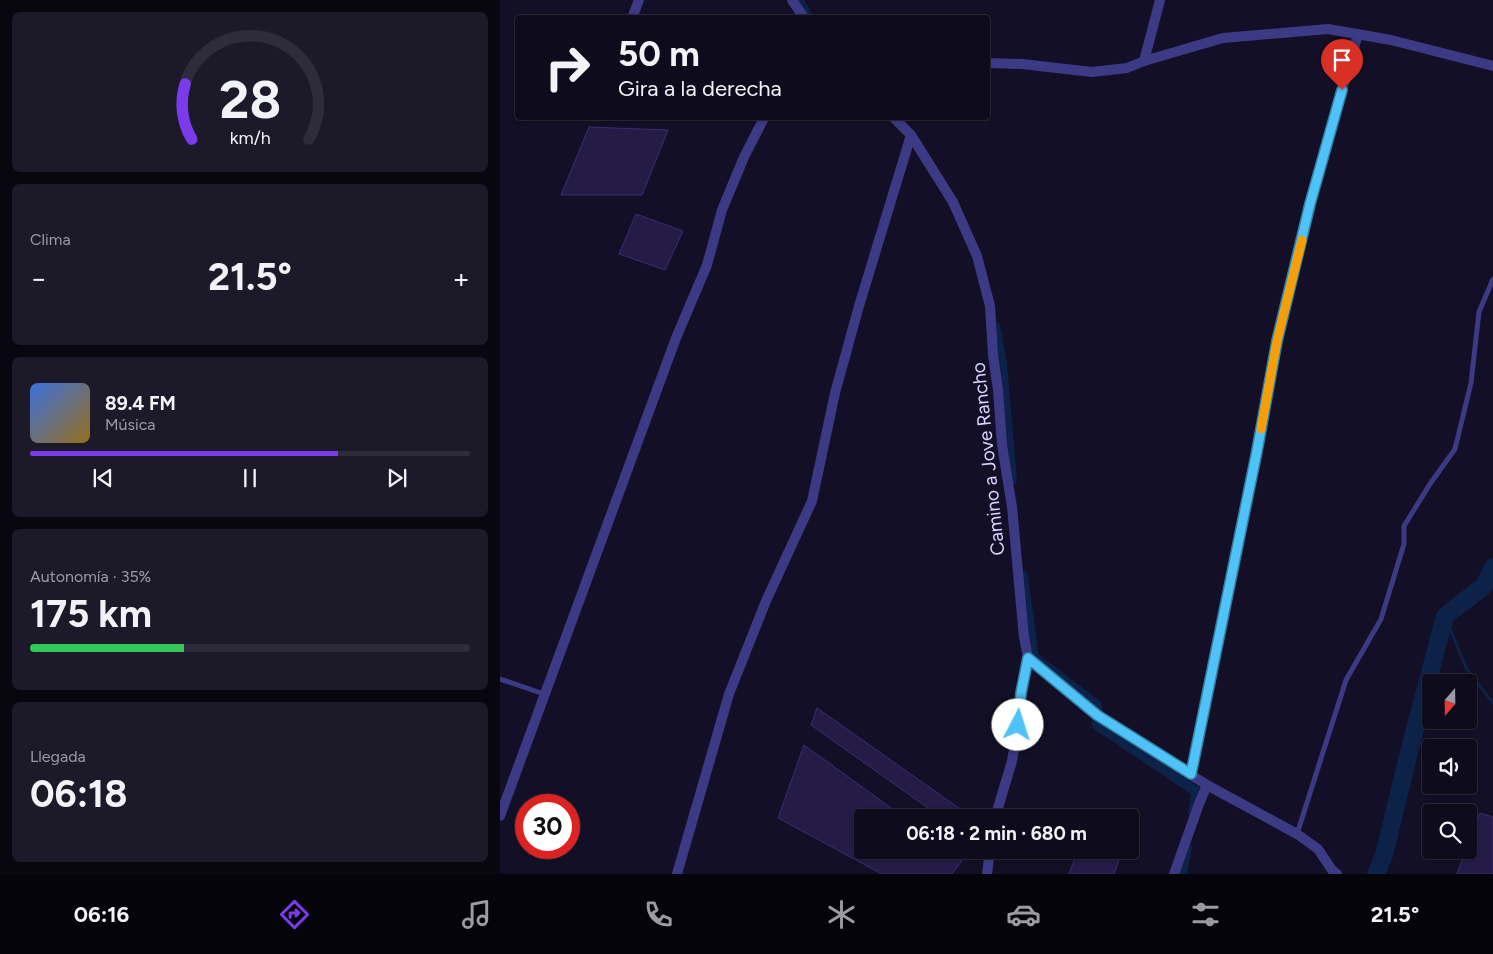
<!DOCTYPE html>
<html lang="es">
<meta charset="utf-8">
<style>
:root{--surface:#0e0b1c;--page:#1c1929;--text:#f1f3f6;--muted:#9b9ba3;--line:#2e2b3b;--accent:#7c3aed}
body{margin:0;font-family:Figtree,sans-serif;background:var(--page);color:var(--text);height:100vh;display:flex;flex-direction:column;font-size:19px;white-space:nowrap}
*{box-sizing:border-box;margin:0}
p{font-size:16px;color:var(--muted)}
.icon{flex:none;width:28px;height:28px;fill:none;stroke:currentColor;stroke-width:2;stroke-linecap:round;stroke-linejoin:round}
.map{position:relative;flex:1;overflow:hidden}
.panel{display:flex;flex-direction:column;gap:12px;padding:12px;background:#08060f;width:500px}
.panel>*{flex:none}
.hud{position:absolute;left:15px;top:15px;width:475px;height:105px;border-radius:5px;box-shadow:0 1px 4px #0004,0 0 0 1px var(--line);background:#0e0b1c;color:var(--text);overflow:hidden}
.needle{width:32px;rotate:200deg}
.buttons{position:absolute;left:922px;top:674px;display:grid;gap:10px}
.buttons a{display:grid;place-items:center;width:55px;height:55px;border-radius:5px;background:var(--surface);box-shadow:0 1px 4px #0004,0 0 0 1px var(--line);font-size:25px}
.speed{position:absolute;left:15px;top:794px;display:flex;gap:10px;font-size:25px;font-weight:700;text-align:center}
.speed>*{display:grid;place-content:center;width:65px;height:65px;border-radius:50%;background:var(--surface);box-shadow:0 1px 4px #0004,0 0 0 1px var(--line);line-height:1}
.speed .limit{border:8px solid #d22;background:#fff;color:#111}
.pin{position:absolute;display:grid;place-items:center;width:42px;height:42px;color:#fff;margin:-51px -21px;border-radius:50% 50% 50% 0;rotate:-45deg;box-shadow:0 0 5px #0007}
.pin .icon{rotate:45deg}
.me{position:absolute;width:55px;margin:-28px;rotate:5deg;stroke-linejoin:round;filter:drop-shadow(0 0 4px #0008)}
.turn{display:flex;align-items:center;gap:18px;height:105px;padding:0 20px;font-size:22px}
.turn .icon{width:65px;height:65px;stroke-width:2.5}
.turn b{display:block;font-size:35px;line-height:42px}
.big{font-size:38px;font-weight:700;line-height:1.1}
.panel .tile{flex:1;display:flex;flex-direction:column;justify-content:center;gap:8px;min-width:0;padding:0 18px;border-radius:8px;background:var(--page)}
.panel .dial{align-items:center;gap:0}
.dial svg{height:130px;overflow:visible;fill:none;stroke:var(--line);stroke-width:7;stroke-linecap:round;text-anchor:middle}
.dial text{fill:var(--text);stroke:none}
.song{display:flex;align-items:center;gap:15px}
.cover{width:60px;height:60px;border-radius:8px;background:linear-gradient(135deg,hsl(220 70% 55%),hsl(40 70% 35%))}
.played{height:5px;border-radius:2px;background:linear-gradient(90deg,var(--accent) 70%,var(--line) 70%)}
.keys{display:flex;justify-content:space-around;direction:ltr}
.heat{display:flex;justify-content:space-between;align-items:center;font-size:28px;direction:ltr}
.charge{height:8px;border-radius:4px;background:linear-gradient(90deg,#34c759 35%,var(--line) 0)}
.trip{position:absolute;left:354px;top:809px;width:285px;height:50px;border-radius:5px;background:var(--surface);box-shadow:0 1px 4px #0004,0 0 0 1px var(--line);font-weight:700;line-height:50px;text-align:center}
.menu{display:flex;height:80px;justify-content:space-around;align-items:center;background:#06040b;color:var(--muted)}
.menu .icon{width:35px;height:35px}
.menu .active{color:var(--accent)}
.menu b{font-size:22px;color:var(--text)}
main{display:flex;flex:1;min-height:0}
.map>svg:first-child{display:block}
</style>
<main>
<section class="panel">
<div class="tile dial"><svg viewBox="0 0 100 80">
<path d="M14 69A42 42 0 1 1 86 69"/>
<path d="M14 69A42 42 0 0 1 10 35" stroke="#7c3aed"/>
<text x="50" y="56" font-size="32" font-weight="700">28</text>
<text x="50" y="72" font-size="11">km/h</text>
</svg></div>
<div class="tile"><p>Clima</p>
<div class="heat"><a>−</a><b class="big">21.5°</b><a>+</a></div>
</div>
<div class="tile">
<div class="song"><i class="cover"></i><div><b>89.4 FM</b><p>Música</p></div></div>
<div class="played"></div>
<div class="keys"><svg class="icon" aria-label="previous" viewBox="0 0 24 24"><path d="M18 5L8 12l10 7zM5 5v14"/></svg><svg class="icon" aria-label="pause" viewBox="0 0 24 24"><path d="M8 5v14M16 5v14"/></svg><svg class="icon" aria-label="next" viewBox="0 0 24 24"><path d="M6 5l10 7-10 7zM19 5v14"/></svg></div>
</div>
<div class="tile"><p>Autonomía · 35%</p><b class="big">175 km</b><div class="charge"></div></div>
<div class="tile"><p>Llegada</p><b class="big">06:18</b></div>
</section>
<div class="map">
<svg width="993" height="874" viewBox="0 0 993 874">
<rect width="100%" height="100%" fill="#130f26"/>
<g fill="none" stroke-linecap="round" stroke-linejoin="round">
<path stroke="#0c2248" stroke-width="3" d="M945 616 966 668 993 703"/>
<g stroke="#0c2248" stroke-width="10">
<path d="M299 0 306 14 309 18"/>
<path d="M495 326 502 364 512 480"/>
<path d="M523 576 534 657 597 705V725L697 792 693 812"/>
<path d="M682 874 687 848"/>
</g>
<path stroke="#0c2248" stroke-width="18" d="M876 874 884 855 910 748 945 616 984 586 993 567"/>
</g>
<g fill="#241b47" stroke="#3b2d73">
<path d="M89 127 168 130 142 195H61Z"/>
<path d="M136 214 183 231 165 270 119 254Z"/>
<path d="M317 708 473 818H442L311 725Z"/>
<path d="M304 745 405 818H375L362 808V850H450L463 859 452 874H382L278 818Z"/>
<path d="M980 813 993 817V874H957L966 850H969V844Z"/>
<path d="M578 850H593L606 855 608 850 621 855 614 874H569Z"/>
</g>
<g fill="none" stroke-linecap="round" stroke-linejoin="round">
<g stroke="#3d3a85" stroke-width="5">
<path d="M0 679 44 694"/>
<path d="M797 834 846 680 881 619 904 544V526L930 484 955 449 971 383 979 312 993 279"/>
</g>
<g stroke="#3d3a85" stroke-width="10">
<path d="M292 0 304 18"/>
<path d="M132 18 139 0"/>
<path d="M644 61 660 0"/>
<path d="M488 63 522 64 592 72 627 68 644 61 723 38 828 29 891 40 993 66"/>
<path d="M394 118 411 135 453 202 477 256 490 306 493 355 498 390 502 445 512 507 524 637 528 658 521 693 518 725 512 761 495 818"/>
<path d="M528 658 597 715 707 785 797 834 818 849 832 870 837 874"/>
<path d="M691 774 757 451 777 341 810 204 858 34"/>
<path d="M0 816 176 338 207 265 222 210 244 157 264 118"/>
<path d="M177 874 229 694 266 601 312 501 335 393 359 306 411 135"/>
<path d="M487 874 490 850"/>
<path d="M674 874 699 804 707 785"/>
</g>
</g>
<g fill="none" stroke-linecap="round" stroke-linejoin="round">
<g stroke="#337fa1" stroke-width="12">
<path id="route" d="M518 725 521 693 528 658 597 715 691 774 757 451 777 341 810 204 842 90"/>
</g>
<use href="#route" stroke="#4fc3f7" stroke-width="9"/>
<path stroke="#f59e0b" stroke-width="9" d="M761 429 777 341 802 240"/>
</g>
<g text-anchor="middle" dominant-baseline="central" stroke-width="5" stroke-linejoin="round" paint-order="stroke">
<g font-size="19" fill="#d9d4ff" stroke="#130f26">
<text transform="translate(488 459) rotate(-96)">Camino a Jove Rancho</text>
</g>
</g>
</svg>
<div class="buttons">
<a><svg class="needle" viewBox="-14 -14 28 28"><path d="M0-13l5 13h-10z" fill="#e53935"/><path d="M0 13l5-13h-10z" fill="#9b9ba3"/></svg></a>
<a><svg class="icon" aria-label="sound" viewBox="0 0 24 24"><path d="M4 9h4l5-4v14l-5-4H4zM17 9q2 3 0 6"/></svg></a>
<a><svg class="icon" aria-label="search" viewBox="0 0 24 24"><circle cx="10" cy="10" r="6"/><path d="M15 15l6 6"/></svg></a>
</div>
<div class="speed"><div class="limit">30</div></div>
<div class="pin" style="left:842px;top:90px;background:#d93025"><svg class="icon" aria-label="arrive" viewBox="0 0 24 24"><path d="M6 21V4h12l-3 4 3 4H6"/></svg></div>
<svg class="me" style="left:518px;top:725px" viewBox="-20 -20 40 40"><circle r="19" fill="#fff"/><path d="M0-13L10 11 0 6-10 11z" fill="#4fc3f7"/></svg>
<div class="trip">06:18 · 2 min · 680 m</div>
<div class="hud">
<div class="turn"><svg class="icon" aria-label="right" viewBox="0 0 24 24"><path d="M7 20v-9h11M14 6l5 5-5 5"/></svg><div><b>50 m</b>Gira a la derecha</div></div>
</div>
</div>
</main>
<nav class="menu">
<b>06:16</b>
<svg class="icon active" aria-label="directions" viewBox="0 0 24 24"><path d="M12 3l9 9-9 9-9-9zM9 14v-3h6M13 9l2 2-2 2"/></svg>
<svg class="icon" aria-label="music" viewBox="0 0 24 24"><path d="M9 18V5l10-2v13"/><circle cx="6" cy="18" r="3"/><circle cx="16" cy="16" r="3"/></svg>
<svg class="icon" aria-label="phone" viewBox="0 0 24 24"><path d="M5 4h4l2 5-3 2q2 4 5 5l2-3 5 2v4C11 20 4 13 5 4z"/></svg>
<svg class="icon" aria-label="climate" viewBox="0 0 24 24"><path d="M12 3v18M4 7l16 10M4 17L20 7"/></svg>
<svg class="icon" aria-label="car" viewBox="0 0 24 24"><path d="M5 17H2v-5l4-1 3-4h7l3 4 3 1v5h-3M9 17h6M6 11h13"/><circle cx="7" cy="17" r="2"/><circle cx="17" cy="17" r="2"/></svg>
<svg class="icon" aria-label="filters" viewBox="0 0 24 24"><path d="M4 7h16M4 17h16"/><circle cx="9" cy="7" r="2"/><circle cx="15" cy="17" r="2"/></svg>
<b>21.5°</b>
</nav>
